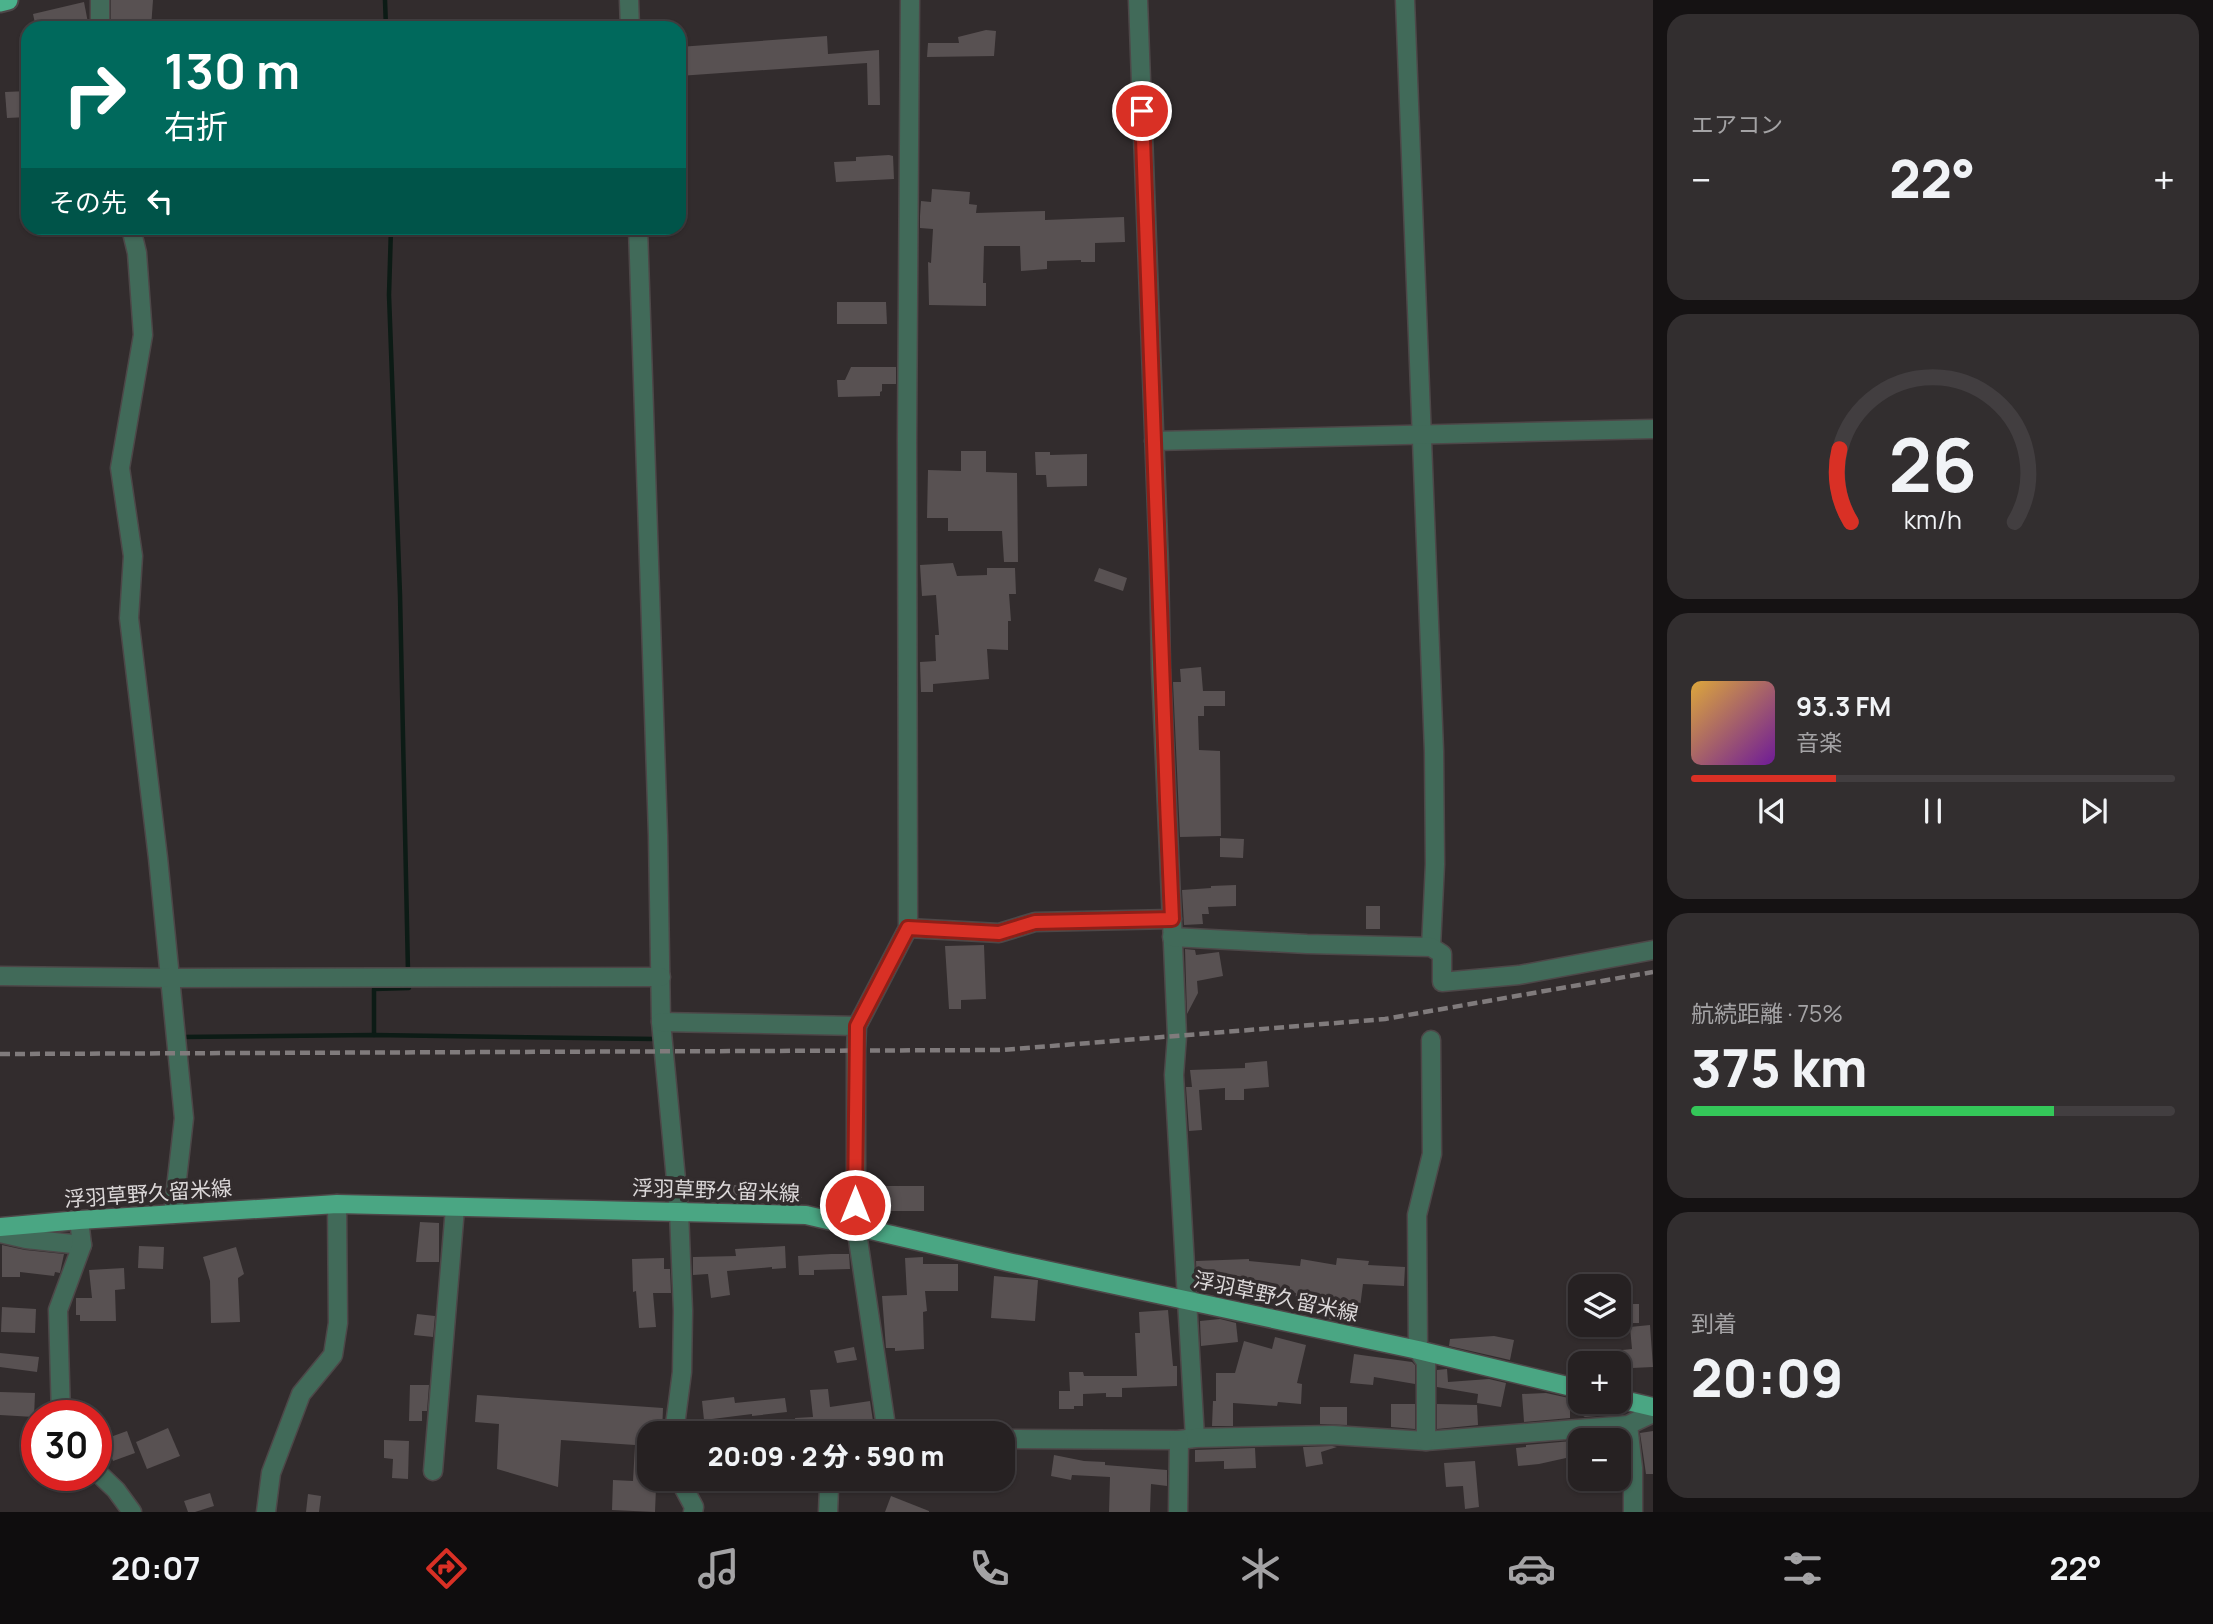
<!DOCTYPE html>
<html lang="ja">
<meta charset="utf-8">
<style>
:root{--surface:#262122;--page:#322e2f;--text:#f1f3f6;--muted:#a4a3a5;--line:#423e40;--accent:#d93025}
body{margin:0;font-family:Manrope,"Noto Sans JP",sans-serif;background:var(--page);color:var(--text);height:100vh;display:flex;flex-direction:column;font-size:26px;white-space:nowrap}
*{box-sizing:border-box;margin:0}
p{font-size:23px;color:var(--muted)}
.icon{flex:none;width:38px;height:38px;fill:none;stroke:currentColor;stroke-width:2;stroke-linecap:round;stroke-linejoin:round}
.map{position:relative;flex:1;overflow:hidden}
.panel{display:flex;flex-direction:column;gap:14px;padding:14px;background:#151213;width:560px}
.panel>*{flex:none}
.hud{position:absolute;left:21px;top:21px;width:665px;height:214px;border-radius:21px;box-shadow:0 2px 5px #0004,0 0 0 2px var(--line);background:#00695c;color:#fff;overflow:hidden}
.fabs{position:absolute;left:1568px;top:1274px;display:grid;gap:14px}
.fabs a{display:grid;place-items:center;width:63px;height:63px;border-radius:14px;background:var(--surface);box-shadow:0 2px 5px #0004,0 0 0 2px var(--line);font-size:35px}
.speed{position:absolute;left:21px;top:1400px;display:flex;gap:14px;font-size:35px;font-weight:700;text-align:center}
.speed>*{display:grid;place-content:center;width:91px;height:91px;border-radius:50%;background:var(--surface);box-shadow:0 2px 5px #0004,0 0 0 2px var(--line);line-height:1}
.speed .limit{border:10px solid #d22;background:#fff;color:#111}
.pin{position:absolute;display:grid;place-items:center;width:60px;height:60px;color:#fff;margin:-30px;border:4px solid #fff;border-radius:50%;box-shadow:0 2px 7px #0007}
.me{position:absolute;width:77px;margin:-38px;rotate:0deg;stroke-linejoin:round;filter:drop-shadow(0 0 5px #0008)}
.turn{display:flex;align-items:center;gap:24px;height:147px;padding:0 28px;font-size:32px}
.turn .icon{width:91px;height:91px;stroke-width:2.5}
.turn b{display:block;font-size:49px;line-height:60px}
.then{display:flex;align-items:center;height:66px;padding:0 28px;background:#0003;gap:14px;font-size:26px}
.big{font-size:52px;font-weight:800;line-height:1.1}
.panel .card{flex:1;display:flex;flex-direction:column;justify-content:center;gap:10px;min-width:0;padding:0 24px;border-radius:21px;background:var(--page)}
.panel .dial{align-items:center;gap:0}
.dial svg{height:182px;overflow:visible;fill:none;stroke:var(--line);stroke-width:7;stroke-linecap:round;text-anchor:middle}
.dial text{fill:var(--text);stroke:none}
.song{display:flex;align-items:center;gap:21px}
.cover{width:84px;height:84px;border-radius:10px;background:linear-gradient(135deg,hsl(40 70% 55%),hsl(280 70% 35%))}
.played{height:7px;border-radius:4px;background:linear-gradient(90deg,var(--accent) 30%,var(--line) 30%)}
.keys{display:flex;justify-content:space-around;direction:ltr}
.heat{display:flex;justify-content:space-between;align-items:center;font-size:38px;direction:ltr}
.charge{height:10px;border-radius:5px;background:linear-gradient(90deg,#34c759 75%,var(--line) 0)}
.trip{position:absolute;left:637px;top:1421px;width:378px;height:70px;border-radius:21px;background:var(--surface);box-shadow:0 2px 5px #0004,0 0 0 2px var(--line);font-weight:800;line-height:70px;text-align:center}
.tab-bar{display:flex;height:112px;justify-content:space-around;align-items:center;background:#0f0d0e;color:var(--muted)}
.tab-bar .icon{width:49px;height:49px}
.tab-bar .selected{color:var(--accent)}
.tab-bar b{font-size:32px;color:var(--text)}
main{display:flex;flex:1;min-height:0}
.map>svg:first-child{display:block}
</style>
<main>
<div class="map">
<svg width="1653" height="1512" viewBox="0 0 1653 1512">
<rect width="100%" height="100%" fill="#322c2d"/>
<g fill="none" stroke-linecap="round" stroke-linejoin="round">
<g stroke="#0c1b15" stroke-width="4.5">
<path d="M385 0 386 28"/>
<path d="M391 228 389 295 400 595 408 972"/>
<path d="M374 1035V989L409 988 408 981"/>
<path d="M181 1037 374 1035 656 1039"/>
</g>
</g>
<g fill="#585152">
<path d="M111 0H153L151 28H111Z"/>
<path d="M84 2 89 28H36L33 14Z"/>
<path d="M986 30 996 31 994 56 927 57 928 43H959L958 37Z"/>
<path d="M827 36 828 54 879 50 880 105H868L867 63 679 76V47Z"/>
<path d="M28 91V117L7 118 5 92Z"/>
<path d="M889 155 893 156 894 179 836 182 834 162 856 161V157Z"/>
<path d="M932 189 970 192 969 204 977 205 976 213 1045 211V220L1124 217 1125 242 1095 243V262H1081V260L1047 261V269L1021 271 1020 246H984L983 283H986V306L929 305 928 262 931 263 933 229 920 228V216L921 201 931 202Z"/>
<path d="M837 302H886L887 324H837Z"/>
<path d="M851 367H896V384H882V391L880 392V396L838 397 837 380H845Z"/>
<path d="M961 451H986V472L1017 473 1018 562H1004L1002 531H948V518H927L928 470 961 471Z"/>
<path d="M1035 452H1050V455L1087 454V486L1047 487 1046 475H1036Z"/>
<path d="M953 563 957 576 987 575V568H1015L1016 594H1009L1011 621H1008V650L987 649 989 679 933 684V692H921L920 662 936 661 935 635H939L936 595 922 596 920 565Z"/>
<path d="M1099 568 1127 578 1123 591 1094 581Z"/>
<path d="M1201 667 1203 691H1225V706H1204V716H1198L1199 750 1220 751 1221 836 1180 837 1173 682H1181L1180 669Z"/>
<path d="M1220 838 1244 839 1243 858 1220 857Z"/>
<path d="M1236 885V906L1208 907 1209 914H1202L1203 924 1184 925 1182 890 1211 888V886Z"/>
<rect x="1366" y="906" width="14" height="23"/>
<path d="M984 945 986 999 961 1000V1009H949L945 946Z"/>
<path d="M1185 949 1195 950 1196 955 1219 952 1223 976 1197 981 1198 993 1187 1014Z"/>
<path d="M1267 1061 1269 1087 1244 1089V1100H1225V1088L1199 1090 1202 1130 1189 1131 1186 1087H1192L1190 1070 1245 1068V1063Z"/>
<path d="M781 1184H801L802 1202H733V1185Z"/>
<rect x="872" y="1186" width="52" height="25"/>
<path d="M420 1222 439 1223V1262H416Z"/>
<path d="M2 1245 25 1250 64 1254 60 1273 55 1272 54 1276 20 1272V1277H2Z"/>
<path d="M139 1246 164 1247 163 1269 138 1268Z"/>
<path d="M785 1246 786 1268 772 1269V1267L727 1271 730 1295 711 1298 708 1274 693 1275V1257L736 1256 735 1249Z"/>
<path d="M236 1247 244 1274 238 1278 240 1322 211 1323 210 1281 203 1257Z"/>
<path d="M831 1254H849L850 1269 814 1270V1275H799L798 1256Z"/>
<path d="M923 1257V1264H958V1291H925L927 1311 923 1312 924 1349 895 1351V1348H886L882 1296 907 1295 905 1258Z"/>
<path d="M664 1258V1269H670L671 1293H653L656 1327 639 1328 636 1291 633 1292 632 1259Z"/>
<path d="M1337 1258 1369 1261 1368 1265 1405 1267 1404 1286 1363 1284 1360 1307 1349 1306 1348 1321 1326 1319 1327 1306 1295 1302 1296 1293 1248 1288 1235 1289 1234 1279 1197 1282 1196 1261 1249 1259V1261L1300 1266 1301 1259 1336 1265Z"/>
<path d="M124 1268 125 1289 115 1290 116 1321H80V1315H76V1298H92L89 1270Z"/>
<path d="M994 1276 1038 1280 1035 1321 991 1318Z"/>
<path d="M1580 1292V1314H1567L1566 1293Z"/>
<path d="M1624 1304H1639V1323H1625Z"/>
<path d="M2 1307 36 1309 35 1333 1 1332Z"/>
<path d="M1168 1310 1173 1366H1177V1386L1122 1388V1397H1106V1393L1083 1394V1406H1074V1409H1059V1391H1070L1069 1372H1083L1084 1376H1137L1135 1333H1140L1139 1312Z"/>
<path d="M417 1314 435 1316 433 1337 414 1335Z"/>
<path d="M1220 1319 1236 1323 1238 1342 1201 1346 1200 1321Z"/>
<path d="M1650 1325 1653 1367 1632 1368 1633 1379 1619 1381V1363H1603L1602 1352 1632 1349 1630 1327Z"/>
<path d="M1494 1336 1514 1340 1510 1360 1449 1346 1450 1339Z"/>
<path d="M1275 1337 1306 1345 1297 1383 1302 1384 1301 1404 1278 1402 1277 1406 1233 1403V1426H1212L1213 1401H1216V1373H1235L1244 1341 1272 1349Z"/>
<path d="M854 1347 857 1360 837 1363 834 1351Z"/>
<path d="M0 1353 39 1357 37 1372 0 1367Z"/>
<path d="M1354 1354 1412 1362 1415 1365V1384L1374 1377 1373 1385 1350 1383Z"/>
<path d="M1447 1369 1448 1382 1489 1379 1506 1383 1501 1407 1477 1403 1478 1394 1437 1387V1370Z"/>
<path d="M410 1385H429L427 1411H422V1421H409Z"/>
<path d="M828 1389 830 1407 870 1401 873 1421 817 1430V1429L796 1430 795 1418 813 1417 810 1390Z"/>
<path d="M0 1392 35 1393 34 1417 0 1415Z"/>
<path d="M1546 1393 1569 1398 1623 1414 1585 1417 1570 1409V1418L1524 1422 1522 1394Z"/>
<path d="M477 1395 663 1408 662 1433H649V1486L656 1488 655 1512 612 1510 613 1480 633 1481 635 1445 561 1440 558 1487 497 1469 499 1424 475 1422Z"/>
<path d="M734 1397 735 1403 785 1398 787 1412 752 1416V1414L704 1420 702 1401Z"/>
<path d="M1391 1404H1415V1429L1391 1427Z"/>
<path d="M1437 1404 1477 1405 1478 1425 1437 1429Z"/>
<path d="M1320 1407H1347V1425L1320 1424Z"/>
<path d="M168 1428 180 1456 147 1469 136 1442Z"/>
<path d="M127 1431 135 1453 113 1461 105 1439Z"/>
<path d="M1653 1431V1474H1646L1640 1433Z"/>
<path d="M384 1440 409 1441 408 1479 392 1478 393 1459 384 1458Z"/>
<path d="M1572 1441 1573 1448 1580 1447V1478L1569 1479 1566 1458 1539 1464 1518 1466 1516 1448 1526 1447V1445Z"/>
<path d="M1303 1447 1332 1446 1337 1447 1321 1452 1323 1464 1306 1467Z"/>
<path d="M1255 1448 1256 1468 1224 1469V1461L1195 1462V1450Z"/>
<path d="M1054 1455 1084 1461 1105 1462V1465L1167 1470V1486L1151 1484 1150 1512H1109L1110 1477 1072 1475 1071 1480 1051 1476Z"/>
<path d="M1475 1461 1479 1507 1465 1509 1463 1486 1446 1487 1444 1463Z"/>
<path d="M210 1493 214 1506 195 1512H188L184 1501Z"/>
<path d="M308 1494 321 1496 319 1512H306Z"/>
<path d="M891 1496 929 1511V1512H885Z"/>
</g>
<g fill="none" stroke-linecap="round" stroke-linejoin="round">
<g stroke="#4d4748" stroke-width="21">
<g id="minor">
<path d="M100 0V28"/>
<path d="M629 0 630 28"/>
<path d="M1138 0 1159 566 1161 670 1177 1036 1174 1075 1195 1438"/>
<path d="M1405 0 1434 751 1435 864 1431 947"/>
<path d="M131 228 137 253 143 335 120 468 133 556 129 618 158 858 184 1118 173 1214"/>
<path d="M638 228 658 835 661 1022 679 1211 683 1311 682 1372 674 1433"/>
<path d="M1154 441 1653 429"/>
<path d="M908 928 999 933 1035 922 1172 919"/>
<path d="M1172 937 1307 944 1431 947 1442 954V982L1519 975 1653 950"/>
<path d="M0 976 171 978 661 977"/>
<path d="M661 1022 857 1026"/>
<path d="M0 1233 26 1239 82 1245"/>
<path d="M61 1416 58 1310 82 1245 79 1220"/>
<path d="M1628 1425 1633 1468V1512"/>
<path d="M887 1433 856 1226V1051L857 1026 908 928 907 440 910 0"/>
<path d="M1003 1439 1179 1440 1195 1438 1332 1435 1426 1441 1628 1425 1653 1413"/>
<path d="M1426 1441V1362L1418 1350 1417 1215 1432 1154 1431 1040"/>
<path d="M96 1471 116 1490 132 1512"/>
<path d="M433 1471 455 1208"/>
<path d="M679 1479 694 1507 693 1512"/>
<path d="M266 1512 271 1473 301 1394 333 1355 338 1323 337 1204"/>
<path d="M828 1512 829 1488 832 1479"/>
<path d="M1178 1512 1179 1440"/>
</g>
</g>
<g stroke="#4d4748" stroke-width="21">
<g id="primary">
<path d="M0 1227 79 1220 337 1204 806 1215 1008 1262 1418 1350 1580 1389"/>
<path d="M1619 1399 1653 1407"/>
</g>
</g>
<g stroke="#4d4748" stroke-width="23">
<path id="trunk" d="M0 2 8 0"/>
</g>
<use href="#minor" stroke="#416a59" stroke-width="18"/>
<use href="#primary" stroke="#4aa683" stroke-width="18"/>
<use href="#trunk" stroke="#4bb28c" stroke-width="19"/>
<path stroke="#807b7c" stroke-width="4.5" stroke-dasharray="10 5" stroke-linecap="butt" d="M0 1054 1002 1050 1385 1019 1653 972"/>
</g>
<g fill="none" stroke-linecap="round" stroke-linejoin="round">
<g stroke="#8d1f18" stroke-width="18">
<path id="route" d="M855 1205 857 1026 908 928 999 933 1035 922 1172 919C1160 650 1152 381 1142 111"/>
</g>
<use href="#route" stroke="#d93025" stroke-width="12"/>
</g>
<g text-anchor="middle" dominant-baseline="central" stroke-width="7" stroke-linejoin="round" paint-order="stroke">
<g font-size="21" fill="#dbd7d8" stroke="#322c2d">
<text transform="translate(716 1190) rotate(2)">浮羽草野久留米線</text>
<text transform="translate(148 1193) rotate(-4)">浮羽草野久留米線</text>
<text transform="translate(1276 1296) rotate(12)">浮羽草野久留米線</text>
</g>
</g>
</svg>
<div class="fabs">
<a><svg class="icon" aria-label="layers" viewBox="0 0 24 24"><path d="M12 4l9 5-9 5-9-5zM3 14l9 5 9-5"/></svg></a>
<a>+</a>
<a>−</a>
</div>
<div class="speed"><div class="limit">30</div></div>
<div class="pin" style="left:1142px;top:111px;background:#d93025"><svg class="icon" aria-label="arrive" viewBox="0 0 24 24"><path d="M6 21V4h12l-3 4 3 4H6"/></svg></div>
<svg class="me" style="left:855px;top:1205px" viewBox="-20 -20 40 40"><circle r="17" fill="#d93025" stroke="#fff" stroke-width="3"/><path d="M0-11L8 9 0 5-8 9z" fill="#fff"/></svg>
<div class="trip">20:09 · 2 分 · 590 m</div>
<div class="hud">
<div class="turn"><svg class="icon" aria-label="right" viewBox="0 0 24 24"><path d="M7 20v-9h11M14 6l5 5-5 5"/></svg><div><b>130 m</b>右折</div></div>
<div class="then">その先<svg class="icon" aria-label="left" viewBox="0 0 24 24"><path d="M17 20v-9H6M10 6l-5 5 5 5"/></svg></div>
</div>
</div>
<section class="panel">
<div class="card"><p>エアコン</p>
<div class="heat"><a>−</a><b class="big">22°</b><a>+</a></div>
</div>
<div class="card dial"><svg viewBox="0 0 100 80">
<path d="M14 69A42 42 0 1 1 86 69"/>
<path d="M14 69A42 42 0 0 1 9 37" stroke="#d93025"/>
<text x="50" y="56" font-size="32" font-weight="700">26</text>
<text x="50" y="72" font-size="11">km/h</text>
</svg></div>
<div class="card">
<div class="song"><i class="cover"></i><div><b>93.3 FM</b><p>音楽</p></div></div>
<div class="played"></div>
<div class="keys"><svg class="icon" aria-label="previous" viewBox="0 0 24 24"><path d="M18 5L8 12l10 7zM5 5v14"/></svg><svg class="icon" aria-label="pause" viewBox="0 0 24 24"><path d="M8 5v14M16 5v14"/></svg><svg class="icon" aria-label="next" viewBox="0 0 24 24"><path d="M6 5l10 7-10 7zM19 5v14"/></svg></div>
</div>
<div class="card"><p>航続距離 · 75%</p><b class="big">375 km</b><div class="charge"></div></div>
<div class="card"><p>到着</p><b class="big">20:09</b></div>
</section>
</main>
<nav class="tab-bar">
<b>20:07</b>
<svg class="icon selected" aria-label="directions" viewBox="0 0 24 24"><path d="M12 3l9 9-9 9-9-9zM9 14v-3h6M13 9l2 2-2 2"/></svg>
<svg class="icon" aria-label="music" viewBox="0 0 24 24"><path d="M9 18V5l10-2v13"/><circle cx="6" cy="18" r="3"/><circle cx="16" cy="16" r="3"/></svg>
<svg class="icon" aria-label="phone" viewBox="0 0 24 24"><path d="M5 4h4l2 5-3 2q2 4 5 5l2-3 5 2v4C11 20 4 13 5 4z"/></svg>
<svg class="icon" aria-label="climate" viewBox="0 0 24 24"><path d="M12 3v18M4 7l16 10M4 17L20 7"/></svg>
<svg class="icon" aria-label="car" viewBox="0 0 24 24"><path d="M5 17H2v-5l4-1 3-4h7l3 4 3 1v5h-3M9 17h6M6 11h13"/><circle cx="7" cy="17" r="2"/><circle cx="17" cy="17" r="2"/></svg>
<svg class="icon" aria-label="filters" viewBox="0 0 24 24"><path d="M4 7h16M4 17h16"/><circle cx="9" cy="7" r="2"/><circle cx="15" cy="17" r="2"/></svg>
<b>22°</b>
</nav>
